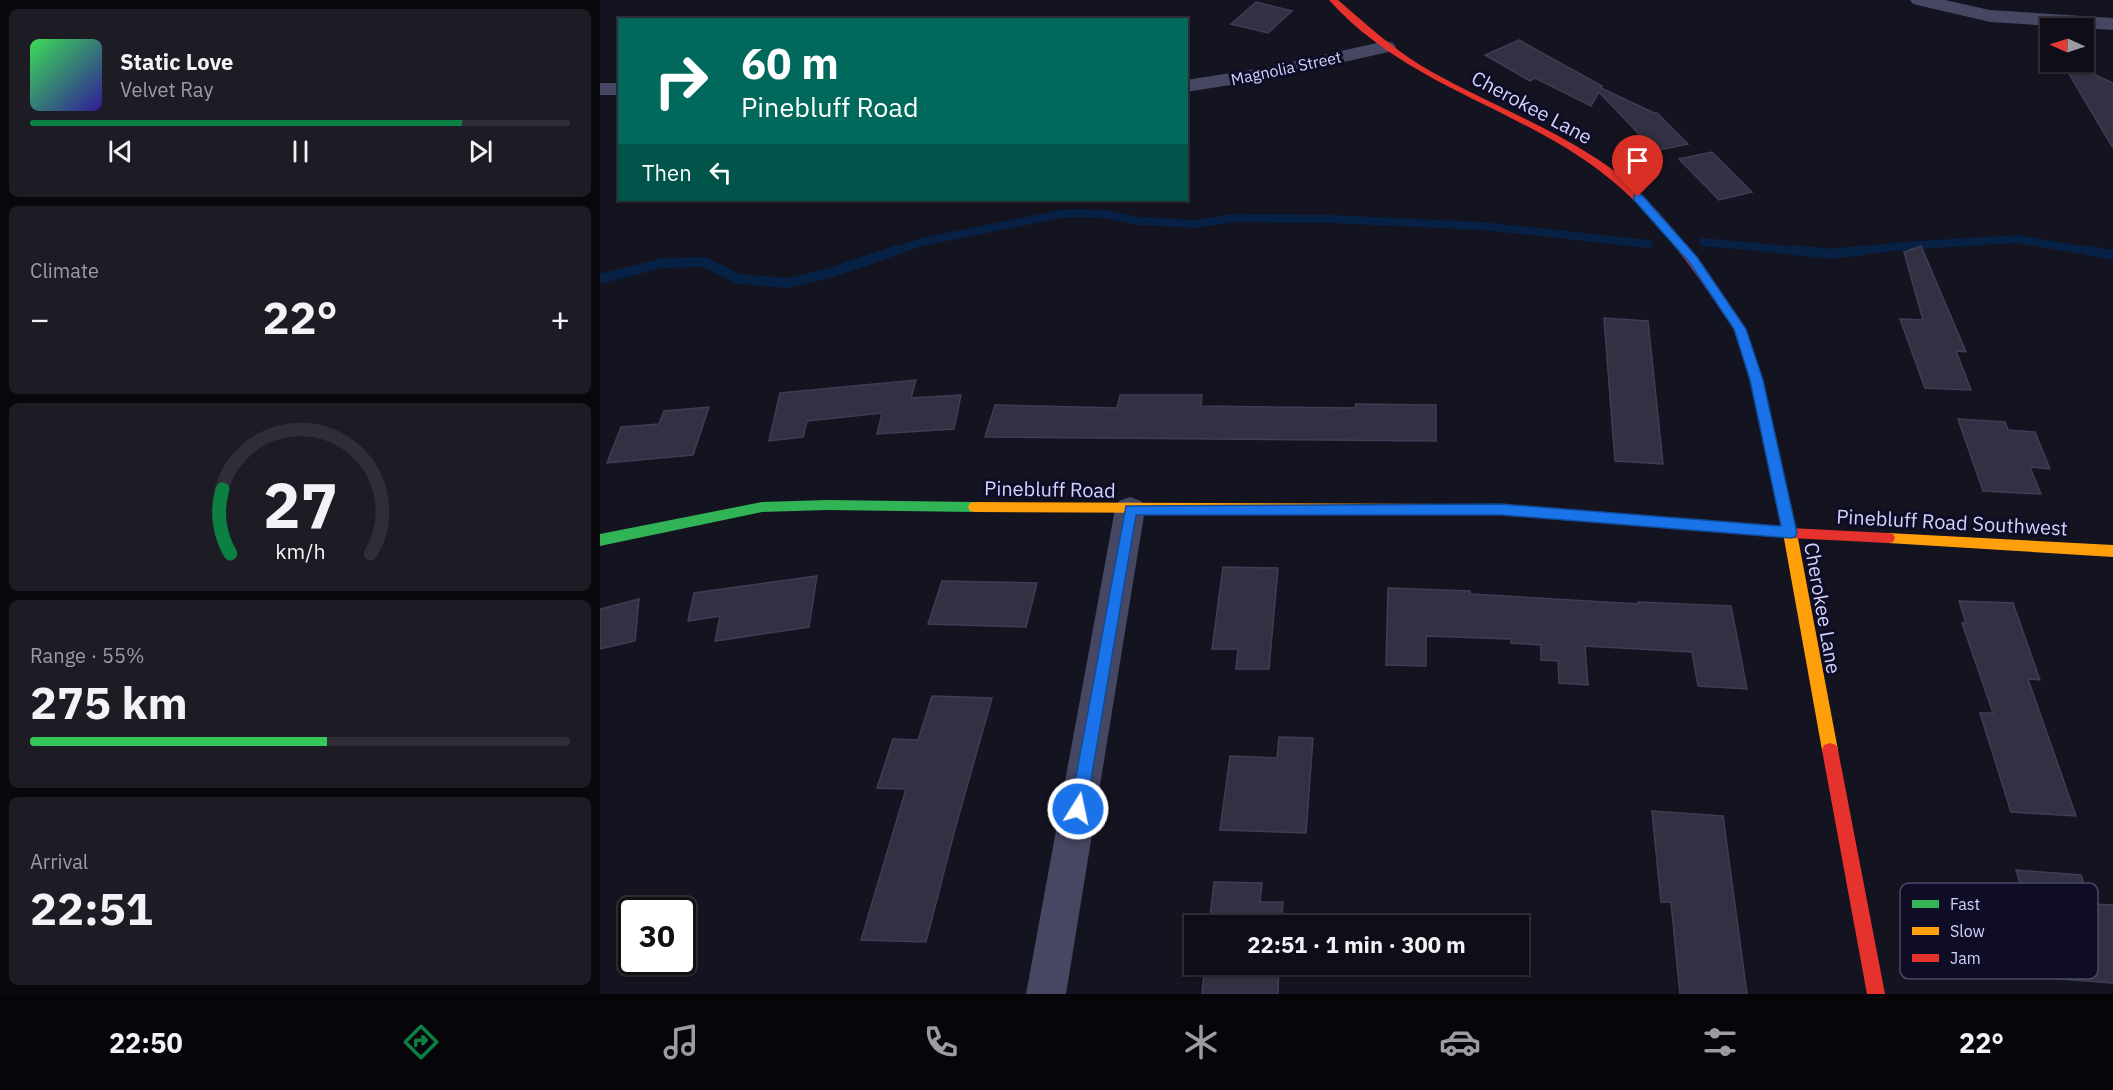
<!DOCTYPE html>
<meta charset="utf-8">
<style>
:root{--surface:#0f0e18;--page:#1d1c25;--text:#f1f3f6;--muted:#9b9ca2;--line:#2f2e37;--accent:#0b8043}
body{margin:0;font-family:"IBM Plex Sans",sans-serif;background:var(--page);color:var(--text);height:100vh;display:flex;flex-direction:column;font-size:22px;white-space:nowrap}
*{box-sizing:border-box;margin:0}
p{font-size:20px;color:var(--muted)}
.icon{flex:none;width:33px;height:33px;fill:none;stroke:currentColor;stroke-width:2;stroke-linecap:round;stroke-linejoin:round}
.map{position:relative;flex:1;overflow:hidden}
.panel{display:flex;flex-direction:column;gap:9px;padding:9px;background:#08080d;width:600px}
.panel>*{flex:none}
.banner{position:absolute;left:18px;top:18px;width:570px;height:183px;border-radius:0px;box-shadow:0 2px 4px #0004,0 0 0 2px var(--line);background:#00695c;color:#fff;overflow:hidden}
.needle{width:39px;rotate:273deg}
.fabs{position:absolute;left:1440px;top:18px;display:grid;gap:12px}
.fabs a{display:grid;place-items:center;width:54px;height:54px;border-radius:0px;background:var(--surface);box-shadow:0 2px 4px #0004,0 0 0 2px var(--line);font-size:30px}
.speed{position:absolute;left:18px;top:897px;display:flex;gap:12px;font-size:30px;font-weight:700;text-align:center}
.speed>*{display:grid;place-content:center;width:78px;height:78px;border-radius:50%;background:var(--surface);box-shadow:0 2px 4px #0004,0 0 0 2px var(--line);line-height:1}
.speed .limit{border:3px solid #111;border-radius:9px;background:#fff;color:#111}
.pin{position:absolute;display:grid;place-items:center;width:51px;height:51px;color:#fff;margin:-62px -26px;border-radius:50% 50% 50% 0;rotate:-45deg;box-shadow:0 0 6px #0007}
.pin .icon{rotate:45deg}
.me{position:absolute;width:66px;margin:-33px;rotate:10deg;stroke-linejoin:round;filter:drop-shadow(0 0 4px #0008)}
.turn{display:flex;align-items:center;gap:21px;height:126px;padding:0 24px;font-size:27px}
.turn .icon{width:78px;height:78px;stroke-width:2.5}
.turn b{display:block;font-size:42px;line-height:51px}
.then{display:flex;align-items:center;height:57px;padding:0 24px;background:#0003;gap:12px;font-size:22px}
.big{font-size:45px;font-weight:800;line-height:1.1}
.panel .widget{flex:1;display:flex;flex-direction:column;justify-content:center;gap:9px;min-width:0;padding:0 21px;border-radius:9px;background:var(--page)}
.panel .dial{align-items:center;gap:0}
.dial svg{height:156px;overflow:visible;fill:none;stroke:var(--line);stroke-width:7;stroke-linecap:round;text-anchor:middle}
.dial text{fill:var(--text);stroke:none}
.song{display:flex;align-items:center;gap:18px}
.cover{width:72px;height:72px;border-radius:9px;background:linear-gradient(135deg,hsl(130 70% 55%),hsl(250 70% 35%))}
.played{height:6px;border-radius:3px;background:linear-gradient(90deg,var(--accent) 80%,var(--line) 80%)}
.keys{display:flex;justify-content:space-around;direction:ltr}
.heat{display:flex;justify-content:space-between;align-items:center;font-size:33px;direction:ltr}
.charge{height:9px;border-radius:4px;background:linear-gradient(90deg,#34c759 55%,var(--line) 0)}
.trip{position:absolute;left:584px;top:915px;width:345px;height:60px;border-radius:0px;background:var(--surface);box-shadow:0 2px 4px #0004,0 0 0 2px var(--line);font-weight:800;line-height:60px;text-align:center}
.menu{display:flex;height:96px;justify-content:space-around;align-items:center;background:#06060a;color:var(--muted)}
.menu .icon{width:42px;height:42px}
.menu .current{color:var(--accent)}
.menu b{font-size:27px;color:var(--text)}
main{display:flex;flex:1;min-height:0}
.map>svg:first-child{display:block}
</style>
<main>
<section class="panel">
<div class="widget">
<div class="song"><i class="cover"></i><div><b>Static Love</b><p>Velvet Ray</p></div></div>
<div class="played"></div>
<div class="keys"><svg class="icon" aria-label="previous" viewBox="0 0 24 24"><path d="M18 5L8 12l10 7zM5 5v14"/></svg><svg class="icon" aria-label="pause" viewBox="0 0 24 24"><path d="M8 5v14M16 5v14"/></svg><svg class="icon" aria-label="next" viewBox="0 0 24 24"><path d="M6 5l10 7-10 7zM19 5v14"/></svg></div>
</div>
<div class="widget"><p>Climate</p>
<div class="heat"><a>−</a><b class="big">22°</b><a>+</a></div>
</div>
<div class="widget dial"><svg viewBox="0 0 100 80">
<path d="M14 69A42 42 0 1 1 86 69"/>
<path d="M14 69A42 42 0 0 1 10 36" stroke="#0b8043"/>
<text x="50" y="56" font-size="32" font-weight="700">27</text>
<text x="50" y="72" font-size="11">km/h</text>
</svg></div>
<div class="widget"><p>Range · 55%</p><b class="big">275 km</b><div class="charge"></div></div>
<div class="widget"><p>Arrival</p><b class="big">22:51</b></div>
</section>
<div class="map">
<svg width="1513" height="994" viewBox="0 0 1513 994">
<rect width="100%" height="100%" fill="#141320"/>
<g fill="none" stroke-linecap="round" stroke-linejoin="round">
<g stroke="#062143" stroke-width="8">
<path d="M1103 242 1209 252"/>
<path d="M293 252 322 242 466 213 505 214 539 221 595 224 634 218 730 219 882 226 1049 244"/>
<path d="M1251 252 1303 246 1417 239 1494 252"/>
</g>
<g stroke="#062143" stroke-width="10">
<path d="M1193 250 1232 254 1264 250"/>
<path d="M1485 250 1513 255"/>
<path d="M0 279 63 263 104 262 139 279 188 283 230 273 297 250"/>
</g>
</g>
<g fill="#323043" stroke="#3f3d55" stroke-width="1.5">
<path d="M656 2 692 11 668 33 631 24Z"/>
<path d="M919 40 1002 86 1001 88 1054 113H1057L1088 144 1055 151 999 92 991 106 935 78 930 81 885 55Z"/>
<path d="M1462 62H1468L1513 83V148Z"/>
<path d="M1112 152 1152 192 1119 200 1079 159Z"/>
<path d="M1321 246 1366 352 1356 351 1371 390 1325 388 1300 319 1323 320 1304 252Z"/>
<path d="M1004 318 1048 321 1063 464 1015 461Z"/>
<path d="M316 380 311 398 361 395 354 429 277 434 282 413 207 421 203 437 169 441 180 393Z"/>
<path d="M520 395H602L601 406 755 408 756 404 836 405V441L385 437 395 405 517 408Z"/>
<path d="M109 407 93 455 7 463 21 427 59 424 64 411Z"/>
<path d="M1358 419 1405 422 1408 430 1435 432 1450 469 1430 467 1441 494 1383 491Z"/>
<path d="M623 567 678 568 669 669H636L638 649H612Z"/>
<path d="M217 576 209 627 115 641 120 616 88 621 94 593Z"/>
<path d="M342 581 437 583 426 627 328 624Z"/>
<path d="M788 588 870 591V594L1039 604 1038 602 1131 606 1147 689 1098 686 1092 652 985 646 988 685 959 683 958 661 941 660V645L911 643V639L826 636V666L786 665Z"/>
<path d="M39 599 35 641 0 649V609Z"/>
<path d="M1359 601 1413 603 1440 680 1428 679 1476 816 1411 812 1380 713H1393L1362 623H1366Z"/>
<path d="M332 696 392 698 355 829 326 942 261 940 306 789 277 788 293 739 318 740Z"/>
<path d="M679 737 713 738 706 833 620 830 630 756 677 758Z"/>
<path d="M1052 811 1123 816 1147 994H1080L1071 902H1061Z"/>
<path d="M1416 870 1481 875 1491 904 1513 905V983L1448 978Z"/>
<path d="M614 882 662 883 660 902H683L681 926H609Z"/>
<path d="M605 964H679L678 994H602Z"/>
</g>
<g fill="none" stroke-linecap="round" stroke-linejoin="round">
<g fill="#464762" fill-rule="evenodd">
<path d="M1310 0H1345L1390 10 1513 18V30L1390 22 1313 4Z"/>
<path d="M786 41 793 43 796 47 793 51 669 79 586 92V80L669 67Z"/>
<rect x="0" y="83" width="20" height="12"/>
<path d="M530 497 541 501 545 509 466 994H426L515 509 519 501Z"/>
</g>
<path fill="#30b455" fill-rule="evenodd" d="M227 500 375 502 380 503 382 507 380 511 375 512 227 510 162 512 0 546V534L162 502Z"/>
<g fill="#ff9f0a" fill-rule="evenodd">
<path d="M1125 303 1129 304 1146 329 1163 380 1197 533 1238 750 1236 755 1230 757 1224 755 1222 750 1183 533 1151 380 1134 329 1119 307Z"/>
<path d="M375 502 845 504 850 505 852 509 850 513 845 514 375 512 370 511 368 507 370 503Z"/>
<path d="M1288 533 1513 545V557L1288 543 1283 542 1281 538 1283 534Z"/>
</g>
<g fill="#e5322d" fill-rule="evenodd">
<path d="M729 0H738C768 26 798 53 832 72 891 105 954 128 1009 167 1059 204 1094 255 1129 304L1131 307 1129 310H1121C1081 252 1042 198 983 159 898 102 800 79 729 0Z"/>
<path d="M845 504H901L1190 528 1288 533 1293 534 1295 538 1293 542 1288 543 1190 538 901 514H845L840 513 838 509 840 505Z"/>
<path d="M1230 743 1236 745 1238 750 1285 994H1267L1222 750 1224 745Z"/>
</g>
</g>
<path fill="#1a73e8" stroke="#114b97" stroke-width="1.5" d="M1038 194 1042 195 1097 257 1146 329 1163 380 1197 533 1195 537 1190 538 901 515H536L486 809 484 815 478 817 472 815 470 809 526 506 901 504 1181 526 1150 380 1134 329 1089 262 1034 200V195Z"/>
<g text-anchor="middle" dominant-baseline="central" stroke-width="6" stroke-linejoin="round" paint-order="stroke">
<g font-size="16" fill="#d4d2ff" stroke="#0f0d26">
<text transform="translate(686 68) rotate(-12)">Magnolia Street</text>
</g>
<g font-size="20" fill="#d4d2ff" stroke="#0f0d26">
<text transform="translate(932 107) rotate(28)">Cherokee Lane</text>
<text transform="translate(450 489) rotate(1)">Pinebluff Road</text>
<text transform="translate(1352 522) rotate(3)">Pinebluff Road Southwest</text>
<text transform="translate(1223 608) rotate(80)">Cherokee Lane</text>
</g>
</g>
<rect x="1300" y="883" width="198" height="96" rx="9" fill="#0f0d26" stroke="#4a4867" stroke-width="1.5"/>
<rect x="1312" y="900" width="27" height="8" fill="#30b455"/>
<rect x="1312" y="927" width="27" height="8" fill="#ff9f0a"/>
<rect x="1312" y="954" width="27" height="8" fill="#e5322d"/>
<g font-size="16" fill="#d4d2ff">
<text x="1350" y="910">Fast</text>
<text x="1350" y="937">Slow</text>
<text x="1350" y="964">Jam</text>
</g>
</svg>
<div class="fabs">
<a><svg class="needle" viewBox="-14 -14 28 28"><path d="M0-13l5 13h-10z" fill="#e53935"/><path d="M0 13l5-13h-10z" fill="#9b9ca2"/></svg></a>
</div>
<div class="speed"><div class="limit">30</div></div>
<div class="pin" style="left:1038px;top:197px;background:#d93025"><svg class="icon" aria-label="arrive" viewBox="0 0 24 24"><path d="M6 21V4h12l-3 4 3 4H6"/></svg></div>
<svg class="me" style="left:478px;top:809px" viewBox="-20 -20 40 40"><circle r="17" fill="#1a73e8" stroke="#fff" stroke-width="3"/><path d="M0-11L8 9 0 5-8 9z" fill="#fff"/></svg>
<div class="trip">22:51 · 1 min · 300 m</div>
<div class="banner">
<div class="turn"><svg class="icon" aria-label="right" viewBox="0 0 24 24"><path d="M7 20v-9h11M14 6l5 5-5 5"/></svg><div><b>60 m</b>Pinebluff Road</div></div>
<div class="then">Then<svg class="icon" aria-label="left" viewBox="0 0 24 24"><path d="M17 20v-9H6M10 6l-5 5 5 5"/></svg></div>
</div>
</div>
</main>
<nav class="menu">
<b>22:50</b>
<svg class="icon current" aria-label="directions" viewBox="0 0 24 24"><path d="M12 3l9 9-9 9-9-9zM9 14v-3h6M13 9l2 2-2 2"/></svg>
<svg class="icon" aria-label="music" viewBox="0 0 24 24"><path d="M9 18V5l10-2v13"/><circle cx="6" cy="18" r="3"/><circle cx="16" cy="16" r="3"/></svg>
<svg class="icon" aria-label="phone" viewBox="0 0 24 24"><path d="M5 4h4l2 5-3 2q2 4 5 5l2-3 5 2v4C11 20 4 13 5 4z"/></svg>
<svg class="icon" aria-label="climate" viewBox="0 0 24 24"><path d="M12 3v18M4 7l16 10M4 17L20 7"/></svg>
<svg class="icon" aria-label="car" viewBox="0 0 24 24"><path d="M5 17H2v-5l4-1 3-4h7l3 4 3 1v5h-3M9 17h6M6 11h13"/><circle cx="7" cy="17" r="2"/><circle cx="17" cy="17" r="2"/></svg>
<svg class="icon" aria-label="filters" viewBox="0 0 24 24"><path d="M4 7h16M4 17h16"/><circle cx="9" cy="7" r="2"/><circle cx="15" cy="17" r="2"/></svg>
<b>22°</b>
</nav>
